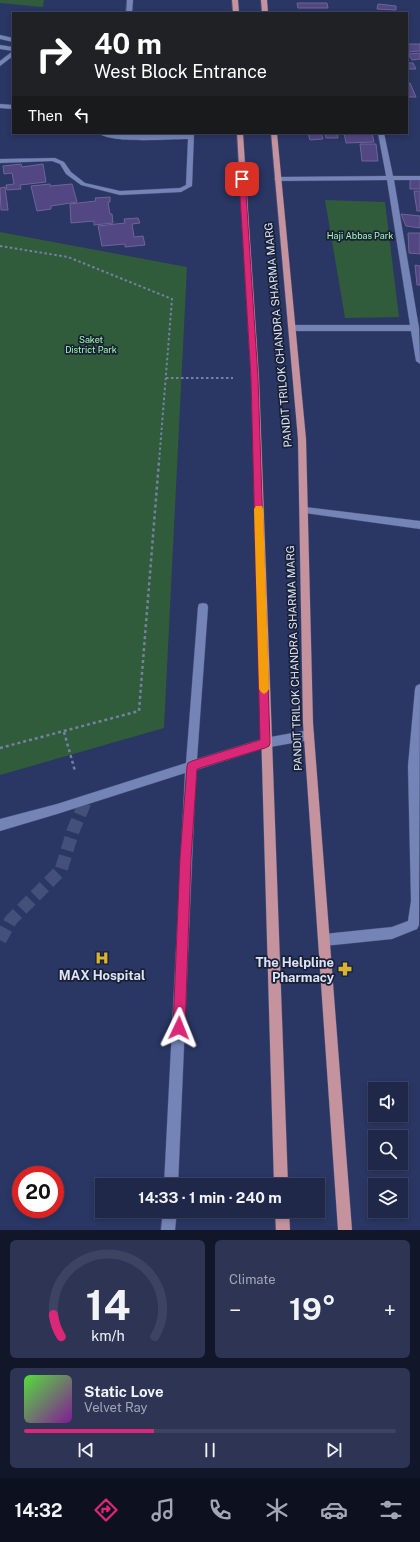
<!DOCTYPE html>
<meta charset="utf-8">
<style>
:root{--surface:#20284a;--page:#2d3454;--text:#f1f3f6;--muted:#a2a6b5;--line:#3d4462;--accent:#db2777}
body{margin:0;font-family:"Public Sans",sans-serif;background:var(--page);color:var(--text);height:100vh;display:flex;flex-direction:column;font-size:15px;white-space:nowrap}
*{box-sizing:border-box;margin:0}
p{font-size:13px;color:var(--muted)}
.icon{flex:none;width:22px;height:22px;fill:none;stroke:currentColor;stroke-width:2;stroke-linecap:round;stroke-linejoin:round}
.map{position:relative;height:1230px;overflow:hidden}
.panel{display:flex;flex-direction:column;gap:10px;padding:10px;background:#121629;flex:1}
.panel>*{flex:none}
.guide{position:absolute;left:12px;top:12px;width:396px;height:122px;border-radius:0px;box-shadow:0 2px 6px #0003,0 0 0 1px var(--line);background:#202124;color:#fff;overflow:hidden}
.buttons{position:absolute;left:368px;top:1082px;display:grid;gap:8px}
.buttons a{display:grid;place-items:center;width:40px;height:40px;border-radius:0px;background:var(--surface);box-shadow:0 2px 6px #0003,0 0 0 1px var(--line);font-size:20px}
.speed{position:absolute;left:12px;top:1166px;display:flex;gap:8px;font-size:20px;font-weight:700;text-align:center}
.speed>*{display:grid;place-content:center;width:52px;height:52px;border-radius:50%;background:var(--surface);box-shadow:0 2px 6px #0003,0 0 0 1px var(--line);line-height:1}
.speed .limit{border:6px solid #d22;background:#fff;color:#111}
.pin{position:absolute;display:grid;place-items:center;width:34px;height:34px;color:#fff;margin:-17px;border-radius:8px;box-shadow:0 2px 6px #0006}
.me{position:absolute;width:44px;margin:-22px;rotate:2deg;stroke-linejoin:round;filter:drop-shadow(0 0 3px #0008)}
.turn{display:flex;align-items:center;gap:14px;height:84px;padding:0 16px;font-size:18px}
.turn .icon{width:52px;height:52px;stroke-width:2.5}
.turn b{display:block;font-size:28px;line-height:34px}
.then{display:flex;align-items:center;height:38px;padding:0 16px;background:#0003;gap:8px;font-size:15px}
.big{font-size:30px;font-weight:700;line-height:1.1}
.panel .card{flex:1;display:flex;flex-direction:column;justify-content:center;gap:6px;min-width:0;padding:0 14px;border-radius:6px;background:var(--page)}
.panel .dial{align-items:center;gap:0}
.dial svg{height:104px;overflow:visible;fill:none;stroke:var(--line);stroke-width:7;stroke-linecap:round;text-anchor:middle}
.dial text{fill:var(--text);stroke:none}
.song{display:flex;align-items:center;gap:12px}
.cover{width:48px;height:48px;border-radius:6px;background:linear-gradient(135deg,hsl(110 70% 55%),hsl(290 70% 35%))}
.played{height:4px;border-radius:2px;background:linear-gradient(90deg,var(--accent) 35%,var(--line) 35%)}
.keys{display:flex;justify-content:space-around;direction:ltr}
.heat{display:flex;justify-content:space-between;align-items:center;font-size:22px;direction:ltr}
.panel .tiles{flex:1;display:grid;gap:10px;grid-template-columns:1fr 1fr}
.card:last-child{grid-column:span 2}
.trip{position:absolute;left:95px;top:1178px;width:230px;height:40px;border-radius:0px;background:var(--surface);box-shadow:0 2px 6px #0003,0 0 0 1px var(--line);font-weight:700;line-height:40px;text-align:center}
.tabs{display:flex;height:64px;justify-content:space-around;align-items:center;background:#0d101e;color:var(--muted)}
.tabs .icon{width:28px;height:28px}
.tabs .active{color:var(--accent)}
.tabs b{font-size:18px;color:var(--text)}
.map>svg:first-child{display:block}
</style>
<div class="map">
<svg width="420" height="1230" viewBox="0 0 420 1230">
<rect width="100%" height="100%" fill="#2a3663"/>
<g fill="#305c3b">
<path d="M0 0H44L43 7 0 3Z"/>
<path d="M325 200 385 202 399 317 345 318Z"/>
<path d="M0 232 187 267 164 728 0 775Z"/>
</g>
<g fill="#524683" stroke="#6d6598">
<path d="M297 3H327L328 8H298Z"/>
<path d="M378 4 396 6V10L377 9Z"/>
<path d="M407 44H420V51L407 52Z"/>
<path d="M420 53V59L412 60 408 54Z"/>
<path d="M407 63H413L416 69H407Z"/>
<path d="M407 83H410L416 97H407Z"/>
<path d="M308 133H321L323 139 310 140Z"/>
<path d="M325 133H337L338 138H326Z"/>
<path d="M344 133H372L374 142 346 143Z"/>
<path d="M360 144H376L378 161H362Z"/>
<path d="M21 164 22 167 43 164 46 182 20 185 21 189 7 190 6 185 14 184 12 173 4 174 3 166Z"/>
<rect x="410" y="180" width="10" height="9"/>
<path d="M50 184V186L72 184 77 202 51 206V209L37 211 31 186Z"/>
<path d="M5 187 8 210H1L0 188Z"/>
<path d="M414 191H420V211H417Z"/>
<path d="M110 197V202H108L110 214H112L113 223 94 225V221L71 223 70 204 96 201 95 198Z"/>
<path d="M401 214 420 216V228L406 226Z"/>
<path d="M138 218 140 223 132 224 134 237 143 236 145 245 125 247V244L102 246 98 226 125 223 124 219Z"/>
<path d="M408 233H420V254L409 253Z"/>
<path d="M415 265 420 266V285H417Z"/>
</g>
<g fill="none" stroke-linecap="round" stroke-linejoin="round">
<path stroke="#45507a" stroke-width="13" stroke-dasharray="13 6" stroke-linecap="butt" d="M0 940 11 920 61 870 73 831 86 800"/>
<g stroke="#475075" stroke-width="1">
<g id="minor">
<path d="M127 0H133L132 13H126Z"/>
<path d="M0 35 13 38V42L0 39Z"/>
<path d="M0 45 13 47V51L0 49Z"/>
<path d="M13 51V56L0 66V61Z"/>
<path d="M0 104 13 105V109L0 108Z"/>
<path d="M98 133 131 135H188V133H194L192 186 181 192 120 195 81 185 66 174 60 164 52 161 0 163V159L55 158 64 162 71 172 85 183 120 191 180 188 186 185 188 139C168 139 112 144 98 133Z"/>
<path d="M378 133H384L393 176H420V180H394L419 328 420 364 416 361 411 331H293L289 328 293 325H410L387 180 277 181 274 179 277 177 386 176Z"/>
<path d="M305 507 420 521V529L305 513 300 510Z"/>
<path d="M203 603 207 604 208 607 197 759 265 738 309 730 313 732 314 735 313 738 309 740 265 748 196 770 178 1185H164L185 773 57 814 0 831V819L57 804 186 763 198 607 199 604Z"/>
<path d="M420 684 419 925 417 929 392 939 324 946 320 944 318 940 320 936 324 934 392 927 408 921 411 901 408 766 415 689 416 686Z"/>
<path d="M163 1211H177L175 1230H161Z"/>
</g>
</g>
<g stroke="#475075" stroke-width="1">
<g id="major">
<path d="M232 0H238L239 13H233Z"/>
<path d="M261 0H267L268 13H262Z"/>
<path d="M237 133H243L259 378 288 1185H274L251 378Z"/>
<path d="M271 133H277L306 439 313 723 352 1230H338L303 723 298 439Z"/>
<path d="M275 1211H289L290 1230H276Z"/>
</g>
</g>
<g stroke="#7580a3" stroke-width="2" stroke-dasharray="2.5 2.5" stroke-linecap="butt">
<path d="M0 246 68 257 172 299 159 462"/>
<path d="M166 378H233"/>
</g>
<g stroke="#7580a3" stroke-width="2.5" stroke-dasharray="3 3" stroke-linecap="butt">
<path d="M64 732 75 771"/>
<path d="M0 748 139 711 159 461"/>
</g>
<use href="#minor" fill="#7484b7" fill-rule="evenodd"/>
<use href="#major" fill="#c4939e" fill-rule="evenodd"/>
</g>
<path fill="#db2777" stroke="#8e194d" d="M242 177 245 179 258 378 270 743 269 746 265 748 197 769 191 858 185 1028 183 1033 179 1034 174 1033 173 1028 180 858 187 766 188 763 192 761 260 740 251 378 239 179Z"/>
<path fill="#f59e0b" d="M256 506H262L263 509 269 689 267 692 264 694 261 692 259 689 254 509Z"/>
<defs>
<g id="hospital-bare" transform="scale(1.08)"><path d="M-5-5h3v3.5h4V-5h3V5h-3V1.5h-4V5h-3Z" fill="#dab333" stroke="#192034" stroke-width="2.5" paint-order="stroke"/></g>
<g id="pharmacy-bare" transform="scale(1.08)"><path d="M-2-6h4v4h4v4h-4v4h-4v-4h-4v-4h4Z" fill="#dab333" stroke="#192034" stroke-width="2.5" paint-order="stroke"/></g>
</defs>
<g fill-rule="evenodd">
<use href="#hospital-bare" x="102" y="958"/>
<use href="#pharmacy-bare" x="345" y="969"/>
</g>
<g text-anchor="middle" dominant-baseline="central" stroke-width="3.5" stroke-linejoin="round" paint-order="stroke">
<g font-size="9" fill="#a2fcb6" stroke="#192034">
<text x="360" y="235">Haji Abbas Park</text>
<text x="91" y="339">Saket<tspan x="91" dy="10">District Park</tspan></text>
</g>
<g font-size="11" fill="#dce4fa" stroke="#192034">
<text transform="translate(278 335) rotate(-95)">PANDIT TRILOK CHANDRA SHARMA MARG</text>
<text transform="translate(294 658) rotate(-92)">PANDIT TRILOK CHANDRA SHARMA MARG</text>
</g>
<g font-size="13" font-weight="bold" fill="#dce4fa" stroke="#192034" text-anchor="end">
<text x="334" y="962">The Helpline<tspan x="334" dy="15">Pharmacy</tspan></text>
<text x="102" y="975" text-anchor="middle">MAX Hospital</text>
</g>
</g>
</svg>
<div class="buttons">
<a><svg class="icon" aria-label="sound" viewBox="0 0 24 24"><path d="M4 9h4l5-4v14l-5-4H4zM17 9q2 3 0 6"/></svg></a>
<a><svg class="icon" aria-label="search" viewBox="0 0 24 24"><circle cx="10" cy="10" r="6"/><path d="M15 15l6 6"/></svg></a>
<a><svg class="icon" aria-label="layers" viewBox="0 0 24 24"><path d="M12 4l9 5-9 5-9-5zM3 14l9 5 9-5"/></svg></a>
</div>
<div class="speed"><div class="limit">20</div></div>
<div class="pin" style="left:242px;top:179px;background:#d93025"><svg class="icon" aria-label="arrive" viewBox="0 0 24 24"><path d="M6 21V4h12l-3 4 3 4H6"/></svg></div>
<svg class="me" style="left:179px;top:1028px" viewBox="-20 -20 40 40"><path d="M0-17L14 15 0 8-14 15z" fill="#db2777" stroke="#fff" stroke-width="4"/></svg>
<div class="trip">14:33 · 1 min · 240 m</div>
<div class="guide">
<div class="turn"><svg class="icon" aria-label="right" viewBox="0 0 24 24"><path d="M7 20v-9h11M14 6l5 5-5 5"/></svg><div><b>40 m</b>West Block Entrance</div></div>
<div class="then">Then<svg class="icon" aria-label="left" viewBox="0 0 24 24"><path d="M17 20v-9H6M10 6l-5 5 5 5"/></svg></div>
</div>
</div>
<section class="panel">
<div class="tiles">
<div class="card dial"><svg viewBox="0 0 100 80">
<path d="M14 69A42 42 0 1 1 86 69"/>
<path d="M14 69A42 42 0 0 1 8 52" stroke="#db2777"/>
<text x="50" y="56" font-size="32" font-weight="700">14</text>
<text x="50" y="72" font-size="11">km/h</text>
</svg></div>
<div class="card"><p>Climate</p>
<div class="heat"><a>−</a><b class="big">19°</b><a>+</a></div>
</div>
<div class="card">
<div class="song"><i class="cover"></i><div><b>Static Love</b><p>Velvet Ray</p></div></div>
<div class="played"></div>
<div class="keys"><svg class="icon" aria-label="previous" viewBox="0 0 24 24"><path d="M18 5L8 12l10 7zM5 5v14"/></svg><svg class="icon" aria-label="pause" viewBox="0 0 24 24"><path d="M8 5v14M16 5v14"/></svg><svg class="icon" aria-label="next" viewBox="0 0 24 24"><path d="M6 5l10 7-10 7zM19 5v14"/></svg></div>
</div>
</div>
</section>
<nav class="tabs">
<b>14:32</b>
<svg class="icon active" aria-label="directions" viewBox="0 0 24 24"><path d="M12 3l9 9-9 9-9-9zM9 14v-3h6M13 9l2 2-2 2"/></svg>
<svg class="icon" aria-label="music" viewBox="0 0 24 24"><path d="M9 18V5l10-2v13"/><circle cx="6" cy="18" r="3"/><circle cx="16" cy="16" r="3"/></svg>
<svg class="icon" aria-label="phone" viewBox="0 0 24 24"><path d="M5 4h4l2 5-3 2q2 4 5 5l2-3 5 2v4C11 20 4 13 5 4z"/></svg>
<svg class="icon" aria-label="climate" viewBox="0 0 24 24"><path d="M12 3v18M4 7l16 10M4 17L20 7"/></svg>
<svg class="icon" aria-label="car" viewBox="0 0 24 24"><path d="M5 17H2v-5l4-1 3-4h7l3 4 3 1v5h-3M9 17h6M6 11h13"/><circle cx="7" cy="17" r="2"/><circle cx="17" cy="17" r="2"/></svg>
<svg class="icon" aria-label="filters" viewBox="0 0 24 24"><path d="M4 7h16M4 17h16"/><circle cx="9" cy="7" r="2"/><circle cx="15" cy="17" r="2"/></svg>
</nav>
